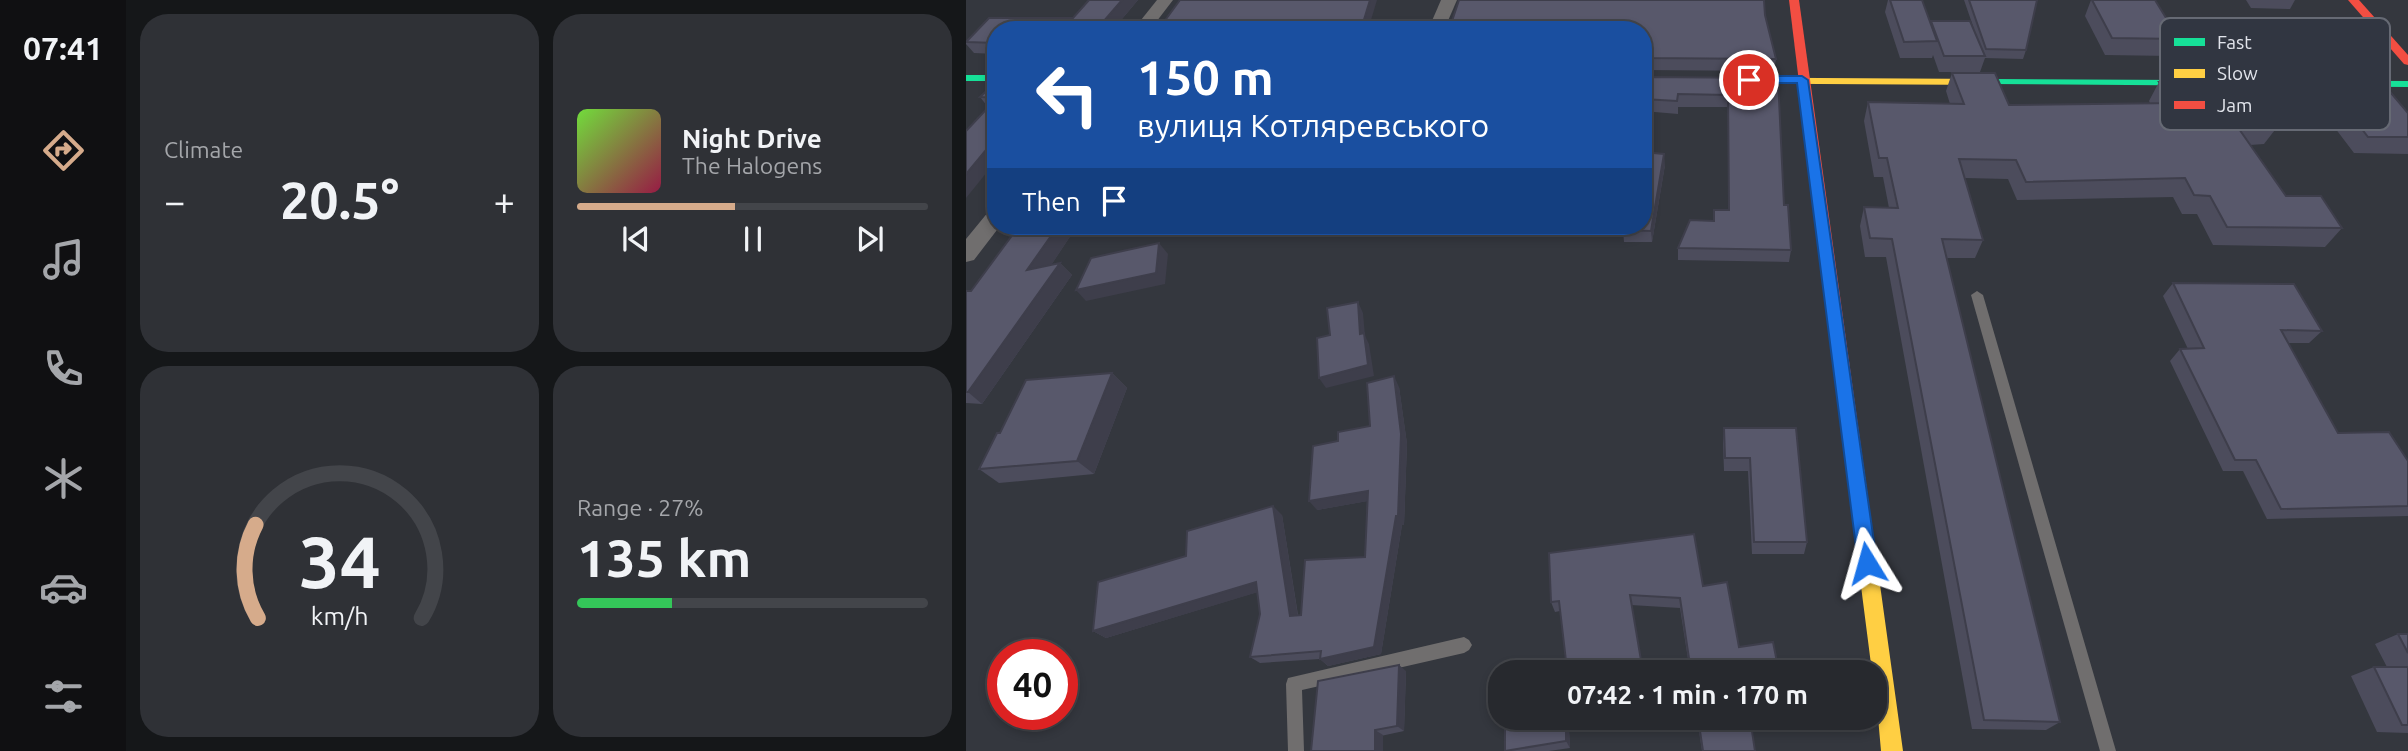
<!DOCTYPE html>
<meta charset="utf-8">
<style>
:root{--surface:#27292e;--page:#2f3136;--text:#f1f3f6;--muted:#a4a6aa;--line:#43454a;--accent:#d6ab8b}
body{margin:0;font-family:Ubuntu,sans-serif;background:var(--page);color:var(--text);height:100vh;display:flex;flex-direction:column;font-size:26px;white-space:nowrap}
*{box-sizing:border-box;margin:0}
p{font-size:23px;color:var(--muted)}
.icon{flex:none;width:38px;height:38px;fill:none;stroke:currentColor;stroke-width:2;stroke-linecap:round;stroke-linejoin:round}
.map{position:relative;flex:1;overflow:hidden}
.drawer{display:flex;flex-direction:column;gap:14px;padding:14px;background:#151719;width:840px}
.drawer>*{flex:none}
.top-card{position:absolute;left:21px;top:21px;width:665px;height:214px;border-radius:28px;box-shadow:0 4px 10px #0003,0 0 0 2px var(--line);background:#1a4fa0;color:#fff;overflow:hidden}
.speed{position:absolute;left:21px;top:639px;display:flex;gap:14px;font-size:35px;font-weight:700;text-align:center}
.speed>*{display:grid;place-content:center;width:91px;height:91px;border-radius:50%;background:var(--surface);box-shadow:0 4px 10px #0003,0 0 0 2px var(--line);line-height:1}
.speed .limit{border:10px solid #d22;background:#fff;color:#111}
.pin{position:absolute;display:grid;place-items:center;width:60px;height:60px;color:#fff;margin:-30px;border:4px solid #fff;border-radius:50%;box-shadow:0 2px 7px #0007}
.me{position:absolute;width:77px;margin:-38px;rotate:352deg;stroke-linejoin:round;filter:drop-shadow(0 0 5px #0008)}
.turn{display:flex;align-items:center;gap:24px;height:147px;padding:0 35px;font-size:32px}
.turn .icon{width:91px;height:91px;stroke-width:2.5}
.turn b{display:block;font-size:49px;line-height:60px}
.then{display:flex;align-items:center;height:66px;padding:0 35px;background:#0003;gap:14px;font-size:26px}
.big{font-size:52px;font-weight:700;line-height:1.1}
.drawer .tile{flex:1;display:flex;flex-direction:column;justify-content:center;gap:10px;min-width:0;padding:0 24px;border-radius:28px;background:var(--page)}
.drawer .dial{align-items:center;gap:0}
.dial svg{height:182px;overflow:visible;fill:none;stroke:var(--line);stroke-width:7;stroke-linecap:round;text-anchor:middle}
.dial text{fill:var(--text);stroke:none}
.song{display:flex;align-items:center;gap:21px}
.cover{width:84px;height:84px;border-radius:10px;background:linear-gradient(135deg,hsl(100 70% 55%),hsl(340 70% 35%))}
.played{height:7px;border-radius:4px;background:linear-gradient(90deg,var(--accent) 45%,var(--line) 45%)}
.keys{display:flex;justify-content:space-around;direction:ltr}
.heat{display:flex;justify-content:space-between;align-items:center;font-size:38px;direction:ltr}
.charge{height:10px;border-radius:5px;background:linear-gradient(90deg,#34c759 27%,var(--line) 0)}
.drawer .tiles{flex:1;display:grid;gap:14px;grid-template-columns:repeat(2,1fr)}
.trip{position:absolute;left:522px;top:660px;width:399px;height:70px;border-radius:28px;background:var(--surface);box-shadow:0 4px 10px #0003,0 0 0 2px var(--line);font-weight:700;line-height:70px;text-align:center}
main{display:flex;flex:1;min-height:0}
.dock{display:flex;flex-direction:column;width:126px;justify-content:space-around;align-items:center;background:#101012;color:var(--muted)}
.dock .icon{width:49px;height:49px}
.dock .active{color:var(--accent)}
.dock b{font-size:32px;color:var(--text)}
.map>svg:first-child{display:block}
</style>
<main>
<nav class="dock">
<b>07:41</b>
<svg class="icon active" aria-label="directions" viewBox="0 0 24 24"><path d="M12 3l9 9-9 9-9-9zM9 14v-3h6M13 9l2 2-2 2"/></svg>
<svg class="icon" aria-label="music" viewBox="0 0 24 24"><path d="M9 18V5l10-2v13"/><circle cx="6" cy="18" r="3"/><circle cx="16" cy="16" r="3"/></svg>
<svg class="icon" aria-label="phone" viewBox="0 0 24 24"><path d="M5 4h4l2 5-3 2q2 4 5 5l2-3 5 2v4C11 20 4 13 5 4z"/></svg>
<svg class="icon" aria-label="climate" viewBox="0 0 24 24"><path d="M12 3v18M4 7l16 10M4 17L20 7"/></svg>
<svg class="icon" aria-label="car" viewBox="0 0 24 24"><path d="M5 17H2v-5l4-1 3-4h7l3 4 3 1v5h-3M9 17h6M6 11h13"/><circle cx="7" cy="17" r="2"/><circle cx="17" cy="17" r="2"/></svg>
<svg class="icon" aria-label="filters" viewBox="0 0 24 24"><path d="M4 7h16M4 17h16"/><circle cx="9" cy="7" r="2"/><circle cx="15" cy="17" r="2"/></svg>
</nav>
<section class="drawer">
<div class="tiles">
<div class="tile"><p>Climate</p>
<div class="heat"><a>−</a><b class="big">20.5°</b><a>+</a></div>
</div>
<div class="tile">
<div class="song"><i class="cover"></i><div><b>Night Drive</b><p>The Halogens</p></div></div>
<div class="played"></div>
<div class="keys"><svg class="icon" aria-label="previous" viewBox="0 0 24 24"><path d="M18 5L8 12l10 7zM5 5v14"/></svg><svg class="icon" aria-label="pause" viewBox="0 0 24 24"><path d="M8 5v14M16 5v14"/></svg><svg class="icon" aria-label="next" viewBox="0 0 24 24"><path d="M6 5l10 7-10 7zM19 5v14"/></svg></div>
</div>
<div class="tile dial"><svg viewBox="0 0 100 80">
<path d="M14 69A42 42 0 1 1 86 69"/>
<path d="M14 69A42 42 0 0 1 13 28" stroke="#d6ab8b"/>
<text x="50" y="56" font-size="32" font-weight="700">34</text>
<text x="50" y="72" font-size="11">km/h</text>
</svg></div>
<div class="tile"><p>Range · 27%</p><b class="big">135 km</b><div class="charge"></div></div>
</div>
</section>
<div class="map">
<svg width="1442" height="751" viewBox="0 0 1442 751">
<rect width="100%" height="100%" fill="#34373e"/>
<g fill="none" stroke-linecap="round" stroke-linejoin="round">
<g fill="#706e6e" fill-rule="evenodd">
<path d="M1011 291 1017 295 1150 751H1134L1005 295Z"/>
<path d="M498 637 503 640 506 645 503 650 498 653 336 690 338 751H322L320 684 322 678Z"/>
</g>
<g fill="#706e6e" fill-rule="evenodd">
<path d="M191 0H207L184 30H167Z"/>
<path d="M475 0H491L478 30H462Z"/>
<path d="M30 209V226H34L8 260 0 262V239L23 211Z"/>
</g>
<g fill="#16e098" fill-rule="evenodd">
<rect x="0" y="75" width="30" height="6"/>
<path d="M1026 79 1442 81V87L1022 84 1020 82Z"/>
</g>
<g fill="#ffcf43" fill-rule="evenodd">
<path d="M677 77 1026 79 1032 82 1026 85 677 83Z"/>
<path d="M889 461 895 464 898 469 937 751H915L908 672H906L880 469 883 464Z"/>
</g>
<g fill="#f24e42" fill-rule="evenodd">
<path d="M823 0H833L898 469 895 474 889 477 883 474 880 469Z"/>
<path d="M1382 0H1393L1442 55V65L1438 64Z"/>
</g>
</g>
<g fill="#4c4c5c">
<path d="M123 0H172L150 26 153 30H30V54L8 53 0 44V41L23 18H107Z"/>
<path d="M922 0H956L964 24 965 21 1008 29 998 0H1071L1060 50 1057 59 1019 58 1014 72H973L967 55 966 58H934L919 12Z"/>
<path d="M1125 0 1213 39 1205 56 1139 55 1119 16Z"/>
<path d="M1280 0H1329L1324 9 1285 8Z"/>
<path d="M799 15 810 59 808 71 677 70V30Z"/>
<path d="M986 73 1043 105 1184 103 1183 101 1193 82 1312 126 1298 144 1284 145 1320 196 1376 228 1359 247 1247 245 1231 214H1216L1207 197 1051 200 1042 179 999 178 1017 240 1009 258H981L1094 722 1080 730 1006 729 920 257H899L894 226 898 207 923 208 917 177H908L898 121 902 102 984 104 980 91Z"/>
<path d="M677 77 812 78 818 205 825 250 823 262 712 260V248L762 210V107H712V114L677 111Z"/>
<path d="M30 82V161L22 107 14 97Z"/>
<path d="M1344 86 1442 113V154L1388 153 1369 128 1350 127 1332 102Z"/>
<path d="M699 165 686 242H658L657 230Z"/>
<path d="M111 226 85 265 94 263 106 275 16 404 0 403V291H5Z"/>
<path d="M1207 283 1356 331 1343 343H1322L1372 433 1442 461V516L1301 519 1277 471H1257L1204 361 1214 349H1222L1197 296Z"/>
<path d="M146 373 161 388 128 474 33 483 13 469 34 433Z"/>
<path d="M433 387 441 444 438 525H436L415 654 362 666 354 659 294 663 284 657 294 614 291 592 140 638 127 631 220 556 316 515 332 615H335L399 557 401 501 351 510 372 441 404 426Z"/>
<path d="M758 428H830L841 542 838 554H786L782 471H758L757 443Z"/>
<path d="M737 586 773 647 813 672H724L714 608 665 605 600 661 594 611 589 612 585 602Z"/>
<path d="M1432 634H1442V733L1411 732 1385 676 1408 667H1421L1409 644Z"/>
<path d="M440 671 438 731 345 751Z"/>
<path d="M572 718 628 725 603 730 604 748 583 751H539Z"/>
<path d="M731 718H784L789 751H736Z"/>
</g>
<g fill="#3e3e4b">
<path d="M156 0H172L150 26 153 30H141L137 22Z"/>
<path d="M404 0H411L402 30 397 23Z"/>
<path d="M30 138V161L0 198V174Z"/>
<path d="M698 154 699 165 686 242 685 231Z"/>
<path d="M92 226H111L74 282 61 270Z"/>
<path d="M193 243 202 254 199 284 120 301 110 290Z"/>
<path d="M94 263 106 275 16 404 2 392Z"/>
<path d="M392 302 397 313 399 336 403 344 408 376 360 388 353 378 394 334Z"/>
<path d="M146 373 161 388 128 474 111 461Z"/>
<path d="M428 376 433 387 441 444 438 525H436L415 654 362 666 354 659 408 647Z"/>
<path d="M402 491 408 500 351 510 343 501Z"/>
<path d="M307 506 316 515 333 623 324 616Z"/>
<path d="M290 582 299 590 140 638 127 631Z"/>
<path d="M433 665 440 671 438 731 431 726Z"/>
<path d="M625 718H627L628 725 603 730 604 748 600 741V724Z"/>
<path d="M409 730 417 735V751H409Z"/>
</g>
<g fill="#58586b" stroke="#3e3e4b" stroke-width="2">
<path d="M123 0H156L137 22H148L141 30H30V43L0 42 23 18H107Z"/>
<path d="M214 0H404L397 23H429L427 27H434L433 30H192Z"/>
<path d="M493 0H798L799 15 810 59 677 58V30H483Z"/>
<path d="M924 0H956L971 41 938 42Z"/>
<path d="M1003 0H1071L1060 50 1020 49Z"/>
<path d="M1126 0H1189L1213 39 1146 38Z"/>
<path d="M965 21H1004L1019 56H978Z"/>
<path d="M986 73H1029L1043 105 1207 103 1193 82 1278 81 1312 126H1271L1320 196H1355L1376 228 1261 227 1244 196 1228 195 1219 178 1060 182 1050 160 993 159 1017 240 976 239 1094 722 1018 720 926 239 904 238 898 207 932 208 921 158H913L902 102 998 104Z"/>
<path d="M677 77 812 78 818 205H822L825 250 712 248 724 220 748 221V210H763L762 95 712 94 711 101 677 99Z"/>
<path d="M30 82V98L14 97Z"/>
<path d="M1344 86 1420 87 1442 113V137H1402L1382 111H1362Z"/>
<path d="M30 99V138L0 174V131Z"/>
<path d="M677 152 698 154 685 231 657 230 658 226H677Z"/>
<path d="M53 226H92L61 270 94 263 2 392H0V291H5Z"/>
<path d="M193 243 190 273 110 290 125 258Z"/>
<path d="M1207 283 1328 284 1356 331 1315 330 1372 433 1423 432 1442 461V506L1315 509 1290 460H1269L1214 349 1238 348Z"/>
<path d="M392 302 394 334 398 333 402 365 353 378 351 338 364 335 361 308Z"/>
<path d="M146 373 111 461 13 469 31 433H34L60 380Z"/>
<path d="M428 376 435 434 432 516H430L408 647 354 659 355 651 284 657 294 614 290 582 127 631 132 582 220 556 221 531 307 506 324 616 335 615 339 560 399 557 402 491 343 501 347 446 372 441V432L404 426 401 383Z"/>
<path d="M758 428H830L841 542H788L784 458H759Z"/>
<path d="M728 534 737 586 761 582 773 647 807 642 813 672H725L714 598 664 595 677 672H587L586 665 600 661 593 601 585 602 583 553Z"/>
<path d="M1432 634H1442V653Z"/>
<path d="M433 665 431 726 409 730V751H345L352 681Z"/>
<path d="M1408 667H1442V725H1436Z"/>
<path d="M572 718H625L600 724V741L539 751V722Z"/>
<path d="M732 718H784L789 751H737Z"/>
</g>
<path fill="#1a73e8" stroke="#114b97" stroke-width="2" d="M836 76 842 80 911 563 908 569 901 572 895 569 892 563 831 83H783L778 80 783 76Z"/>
<rect x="1194" y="18" width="230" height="112" rx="10" fill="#313641" stroke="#666a74" stroke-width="2"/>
<rect x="1208" y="38" width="31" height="8" fill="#16e098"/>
<rect x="1208" y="69" width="31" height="9" fill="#ffcf43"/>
<rect x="1208" y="101" width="31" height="8" fill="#f24e42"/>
<g font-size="19" fill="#e1e4eb">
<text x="1251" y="49">Fast</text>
<text x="1251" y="80">Slow</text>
<text x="1251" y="112">Jam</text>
</g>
</svg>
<div class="speed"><div class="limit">40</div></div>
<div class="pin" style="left:783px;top:80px;background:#d93025"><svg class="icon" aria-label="arrive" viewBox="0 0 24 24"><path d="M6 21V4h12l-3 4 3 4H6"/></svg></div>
<svg class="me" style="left:901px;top:563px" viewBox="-20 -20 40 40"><path d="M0-17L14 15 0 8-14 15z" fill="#1a73e8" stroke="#fff" stroke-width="4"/></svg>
<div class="trip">07:42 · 1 min · 170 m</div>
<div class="top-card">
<div class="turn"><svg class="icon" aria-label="left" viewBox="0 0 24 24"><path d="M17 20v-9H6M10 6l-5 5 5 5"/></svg><div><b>150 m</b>вулиця Котляревського</div></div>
<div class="then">Then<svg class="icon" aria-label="arrive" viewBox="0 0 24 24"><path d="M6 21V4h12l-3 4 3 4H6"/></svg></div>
</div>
</div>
</main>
